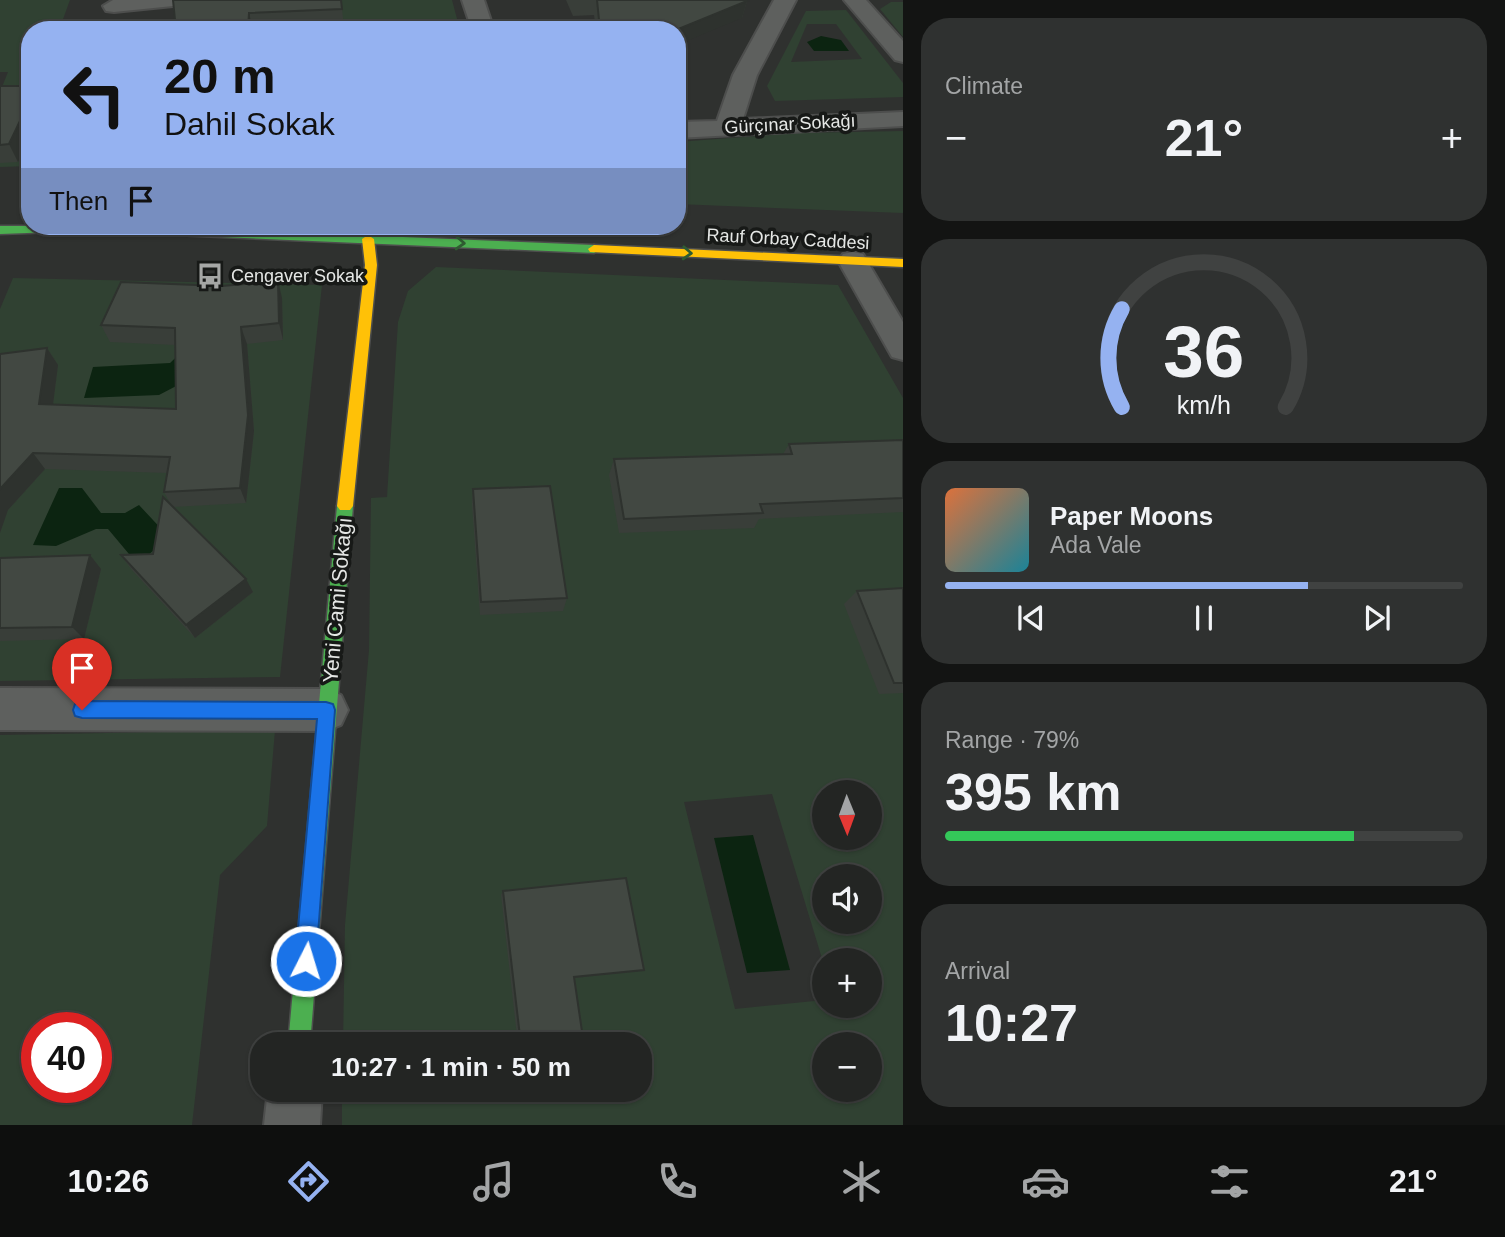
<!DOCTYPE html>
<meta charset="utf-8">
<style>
:root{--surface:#232523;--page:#2f3130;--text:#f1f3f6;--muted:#a3a5a6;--line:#404241;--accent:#95b2f1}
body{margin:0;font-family:Arial,sans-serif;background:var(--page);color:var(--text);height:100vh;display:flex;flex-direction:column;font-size:26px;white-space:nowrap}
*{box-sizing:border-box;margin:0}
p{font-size:23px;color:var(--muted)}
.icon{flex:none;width:38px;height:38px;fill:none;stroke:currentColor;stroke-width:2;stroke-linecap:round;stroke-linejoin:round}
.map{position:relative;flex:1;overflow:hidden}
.drawer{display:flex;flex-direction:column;gap:18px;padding:18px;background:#131413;width:602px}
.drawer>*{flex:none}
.banner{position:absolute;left:21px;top:21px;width:665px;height:214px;border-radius:28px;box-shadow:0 2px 5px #0004,0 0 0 2px var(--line);background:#95b2f1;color:#111;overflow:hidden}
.needle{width:46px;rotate:179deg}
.fabs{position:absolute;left:812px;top:780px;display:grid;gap:14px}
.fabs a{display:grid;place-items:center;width:70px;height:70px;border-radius:50%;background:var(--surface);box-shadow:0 2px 5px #0004,0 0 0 2px var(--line);font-size:35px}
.speed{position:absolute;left:21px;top:1012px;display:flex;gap:14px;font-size:35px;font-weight:700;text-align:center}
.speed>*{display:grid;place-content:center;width:91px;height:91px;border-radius:50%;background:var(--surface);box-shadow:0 2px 5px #0004,0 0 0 2px var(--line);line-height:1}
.speed .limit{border:10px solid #d22;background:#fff;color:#111}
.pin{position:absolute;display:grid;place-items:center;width:60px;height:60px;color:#fff;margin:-72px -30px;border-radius:50% 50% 50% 0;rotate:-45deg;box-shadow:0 0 7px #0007}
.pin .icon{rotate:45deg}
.me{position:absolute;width:77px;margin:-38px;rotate:5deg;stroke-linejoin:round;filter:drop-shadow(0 0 5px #0008)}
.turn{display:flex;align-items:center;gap:24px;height:147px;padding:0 28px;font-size:32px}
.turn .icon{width:91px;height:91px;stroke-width:2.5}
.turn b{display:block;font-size:49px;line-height:60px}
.then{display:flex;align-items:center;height:66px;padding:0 28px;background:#0003;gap:14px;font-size:26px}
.big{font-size:52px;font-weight:700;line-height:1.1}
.drawer .tile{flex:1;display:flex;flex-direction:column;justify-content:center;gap:10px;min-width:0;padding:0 24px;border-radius:28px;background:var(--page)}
.drawer .dial{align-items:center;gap:0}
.dial svg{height:182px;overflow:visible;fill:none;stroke:var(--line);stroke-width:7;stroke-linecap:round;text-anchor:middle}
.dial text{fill:var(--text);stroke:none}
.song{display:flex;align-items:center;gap:21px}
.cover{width:84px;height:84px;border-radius:10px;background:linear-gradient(135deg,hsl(20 70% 55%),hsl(190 70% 35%))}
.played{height:7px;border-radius:4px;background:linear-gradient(90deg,var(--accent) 70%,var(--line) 70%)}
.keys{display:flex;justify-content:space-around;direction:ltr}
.heat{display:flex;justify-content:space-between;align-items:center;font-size:38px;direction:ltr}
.charge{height:10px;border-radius:5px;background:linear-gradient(90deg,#34c759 79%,var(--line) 0)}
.trip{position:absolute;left:250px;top:1032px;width:402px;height:70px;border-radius:28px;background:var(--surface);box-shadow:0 2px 5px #0004,0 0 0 2px var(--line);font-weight:700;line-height:70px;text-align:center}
.dock{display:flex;height:112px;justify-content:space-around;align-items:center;background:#0e0f0e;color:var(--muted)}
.dock .icon{width:49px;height:49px}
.dock .on{color:var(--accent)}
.dock b{font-size:32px;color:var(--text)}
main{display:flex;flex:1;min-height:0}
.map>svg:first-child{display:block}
</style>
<main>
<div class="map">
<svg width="903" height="1125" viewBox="0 0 903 1125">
<rect width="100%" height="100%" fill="#2f312f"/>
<g fill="#304132" fill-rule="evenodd">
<path d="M0 0H70L59 30H30V166L0 167V92L8 72H0Z"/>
<path d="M274 0H452L460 30H176L183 5Z"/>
<path d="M891 2H903V37L880 9Z"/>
<path d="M846 10 903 83V97L775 101 767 86 806 11ZM807 24H836L862 59 791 62Z"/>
<path d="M903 131V213L677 204V142L799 133Z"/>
<path d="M436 267 838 285 903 398V1125H342V1090H640V1045H343L345 925 369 650 371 498 387 497 398 322 408 291ZM824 793H870V838H824ZM772 794 824 965V961H870V1006H824V1000L735 1009 684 802ZM824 877H870V922H824ZM824 1045H870V1090H824Z"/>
<path d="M13 278 322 285 280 677 0 681V309Z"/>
<path d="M275 730 267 826 220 875 192 1125H0V735ZM37 1027H96V1087H37Z"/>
</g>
<g fill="#0c2411">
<path d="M821 36 841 40 849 51H814L807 42Z"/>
<path d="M193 341 201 373 159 395 84 398 93 367 170 363Z"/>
<path d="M59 488H82L101 513H125L139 505 167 535 165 541 142 560H134L108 529H96L56 546 33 545Z"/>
<path d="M753 835 790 970 747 973 714 838Z"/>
</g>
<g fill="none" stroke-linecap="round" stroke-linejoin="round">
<g stroke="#4d4e4d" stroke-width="4">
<g id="street">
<path d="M113 0H184L180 4 173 6 114 12 106 11 103 6Z"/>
<path d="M462 0H484L494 30H472Z"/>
<path d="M774 0H796L757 75 743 119 903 112V126L677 138V122L717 121 733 75Z"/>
<path d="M844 0H866L903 41V62L895 60Z"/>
<path d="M853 252 863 254 903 322V360L892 357 838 261 843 254Z"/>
<path d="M0 688 326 689 341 695 348 710 341 725 326 731 0 730Z"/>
<path d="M268 1090H322L320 1125H264Z"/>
</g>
</g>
<g stroke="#4d4e4d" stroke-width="3">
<g id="fast">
<path d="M0 226H137L594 245 600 249 594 253 82 231 0 234Z"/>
<path d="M345 500 350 502 353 506 310 1045H288L337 506 340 502Z"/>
</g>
</g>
<g stroke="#4d4e4d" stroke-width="3">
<g id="slow">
<path d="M368 235 374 239 377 265 353 506 350 510H340L337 506 365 265 362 239Z"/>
<path d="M594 245 903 259V267L590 252 588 249Z"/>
</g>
</g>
<use href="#street" fill="#5e605e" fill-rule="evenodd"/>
<use href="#fast" fill="#4caf50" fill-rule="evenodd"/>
<use href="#slow" fill="#ffc107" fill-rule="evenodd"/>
</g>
<g fill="#393e39">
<path d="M173 0H341L344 27 276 30H176Z"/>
<path d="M566 0H745L747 1 742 18 677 30H596L594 15 573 16Z"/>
<path d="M0 86H30V136L18 162 0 163Z"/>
<path d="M282 298 283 340 247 344 254 431 246 503 173 507 253 592 195 638 131 569 121 555 153 554 171 505 164 492 167 473 45 469 8 510 47 348 58 365 53 404 176 409 175 345 110 342 101 325Z"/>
<path d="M903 440V512L759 519 754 528 619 533 609 475 614 459 783 454 789 444Z"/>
<path d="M473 489 567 598 563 611 480 615 472 504Z"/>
<path d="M0 558 101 569 84 639 0 641Z"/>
<path d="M903 588V693L879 694 844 604 857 591Z"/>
<path d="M503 891 644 970 574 978 584 1045H518L501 895Z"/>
</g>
<g fill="#2e322e">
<path d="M747 1 742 18 677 45V30Z"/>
<path d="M249 13 253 30H248Z"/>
<path d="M30 100V136L18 162 9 144Z"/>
<path d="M278 281 282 298 283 340 279 323Z"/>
<path d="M241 327 247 344 254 431 246 503 240 488Z"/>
<path d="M47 348 58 365 51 420 39 404Z"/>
<path d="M33 453 45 469 8 510 0 533V489Z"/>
<path d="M90 555 101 569 84 639 72 627Z"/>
<path d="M246 579 253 592 195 638 186 625Z"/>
</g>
<g fill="#424842" stroke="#2e322e" stroke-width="2">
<path d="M173 0H341L342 9 249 13 248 30H176Z"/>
<path d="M597 0H745L747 1 676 30H600Z"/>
<path d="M0 86H30V100L9 144 0 145Z"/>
<path d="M278 281 279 323 241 327 248 415 240 488 164 492 170 457 33 453 0 489V354L47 348 39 404 176 409 175 328 101 325 121 282 222 286Z"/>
<path d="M903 440V498L760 504 763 513 624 519 614 459 792 454 789 444Z"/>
<path d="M550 486 567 598 481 602 473 489Z"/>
<path d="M163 497 246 579 186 625 121 555 153 554Z"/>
<path d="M90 555 72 627 0 628V558Z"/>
<path d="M903 588V683H894L857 591Z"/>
<path d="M626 878 644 970 574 977 584 1045H521L503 891Z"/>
</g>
<defs><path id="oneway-chevron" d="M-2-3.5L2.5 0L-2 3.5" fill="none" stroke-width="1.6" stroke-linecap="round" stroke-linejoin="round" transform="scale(1.75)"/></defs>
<g stroke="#2f5c31">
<use href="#oneway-chevron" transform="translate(460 243) rotate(3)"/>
<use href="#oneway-chevron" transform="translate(687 253) rotate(3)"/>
</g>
<path fill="#1a73e8" stroke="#114b97" stroke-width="2" d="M82 701 326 702 333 704 335 710 316 961 313 969 306 972 298 969 295 961 317 719 82 718 75 716 73 710 75 704Z"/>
<defs>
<g id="bus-bare" transform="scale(2.1)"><path d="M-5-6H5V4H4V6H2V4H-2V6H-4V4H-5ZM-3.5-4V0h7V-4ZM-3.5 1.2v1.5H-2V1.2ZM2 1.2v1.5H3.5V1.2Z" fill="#a5a7a5" stroke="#171917" stroke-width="2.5" paint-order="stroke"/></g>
</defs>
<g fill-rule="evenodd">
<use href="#bus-bare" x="210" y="276"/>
</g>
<g text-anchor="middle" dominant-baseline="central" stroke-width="7" stroke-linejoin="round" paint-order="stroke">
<g font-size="18" fill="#e5e7e5" stroke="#171917">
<text transform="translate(790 124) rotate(-3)">Gürçınar Sokağı</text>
<text transform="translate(788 239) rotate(3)">Rauf Orbay Caddesi</text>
</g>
<g font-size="18" fill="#e5e7e5" stroke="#171917" text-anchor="start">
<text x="231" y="276">Cengaver Sokak</text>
</g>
<g font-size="21" fill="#e5e7e5" stroke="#171917">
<text transform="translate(337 600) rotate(-85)">Yeni Cami Sokağı</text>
</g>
</g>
</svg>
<div class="fabs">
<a><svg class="needle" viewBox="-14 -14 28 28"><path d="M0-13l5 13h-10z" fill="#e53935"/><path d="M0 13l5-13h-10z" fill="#a3a5a6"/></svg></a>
<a><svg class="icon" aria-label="sound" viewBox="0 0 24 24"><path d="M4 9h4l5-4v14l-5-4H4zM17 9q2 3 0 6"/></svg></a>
<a>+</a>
<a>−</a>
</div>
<div class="speed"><div class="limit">40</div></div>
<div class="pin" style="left:82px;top:710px;background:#d93025"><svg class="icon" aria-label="arrive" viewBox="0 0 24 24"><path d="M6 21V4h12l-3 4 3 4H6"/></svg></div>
<svg class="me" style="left:306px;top:961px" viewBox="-20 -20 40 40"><circle r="17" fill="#1a73e8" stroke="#fff" stroke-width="3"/><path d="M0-11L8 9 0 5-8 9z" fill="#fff"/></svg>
<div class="trip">10:27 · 1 min · 50 m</div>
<div class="banner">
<div class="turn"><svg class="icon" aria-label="left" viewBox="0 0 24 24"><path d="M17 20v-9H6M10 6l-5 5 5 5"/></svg><div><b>20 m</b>Dahil Sokak</div></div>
<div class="then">Then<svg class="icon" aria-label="arrive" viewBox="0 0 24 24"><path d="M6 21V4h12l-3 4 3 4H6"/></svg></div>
</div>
</div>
<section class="drawer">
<div class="tile"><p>Climate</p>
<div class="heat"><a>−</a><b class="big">21°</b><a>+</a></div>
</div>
<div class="tile dial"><svg viewBox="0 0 100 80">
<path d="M14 69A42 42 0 1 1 86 69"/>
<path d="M14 69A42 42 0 0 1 14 26" stroke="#95b2f1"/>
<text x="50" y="56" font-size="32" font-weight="700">36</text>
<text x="50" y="72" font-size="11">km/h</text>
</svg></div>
<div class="tile">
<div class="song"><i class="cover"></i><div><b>Paper Moons</b><p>Ada Vale</p></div></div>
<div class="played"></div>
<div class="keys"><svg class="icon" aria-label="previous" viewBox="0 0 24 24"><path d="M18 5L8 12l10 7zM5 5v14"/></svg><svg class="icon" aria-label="pause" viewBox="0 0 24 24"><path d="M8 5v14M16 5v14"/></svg><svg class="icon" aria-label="next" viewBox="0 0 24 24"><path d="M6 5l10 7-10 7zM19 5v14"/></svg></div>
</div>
<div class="tile"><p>Range · 79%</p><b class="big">395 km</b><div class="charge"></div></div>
<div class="tile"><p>Arrival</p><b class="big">10:27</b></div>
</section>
</main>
<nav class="dock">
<b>10:26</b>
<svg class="icon on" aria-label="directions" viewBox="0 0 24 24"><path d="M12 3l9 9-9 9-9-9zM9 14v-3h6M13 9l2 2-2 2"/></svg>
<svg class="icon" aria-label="music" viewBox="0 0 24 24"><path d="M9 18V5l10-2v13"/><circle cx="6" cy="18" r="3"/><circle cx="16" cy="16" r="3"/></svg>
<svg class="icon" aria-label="phone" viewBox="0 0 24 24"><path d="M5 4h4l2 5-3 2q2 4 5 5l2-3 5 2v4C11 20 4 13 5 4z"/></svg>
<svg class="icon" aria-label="climate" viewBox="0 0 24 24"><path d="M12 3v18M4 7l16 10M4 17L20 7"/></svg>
<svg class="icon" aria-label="car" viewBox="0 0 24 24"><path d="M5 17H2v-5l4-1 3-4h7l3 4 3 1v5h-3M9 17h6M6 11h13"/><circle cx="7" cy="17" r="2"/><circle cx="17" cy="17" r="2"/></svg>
<svg class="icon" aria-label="filters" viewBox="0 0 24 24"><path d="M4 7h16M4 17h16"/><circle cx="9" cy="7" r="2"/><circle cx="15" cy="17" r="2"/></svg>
<b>21°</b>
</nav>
